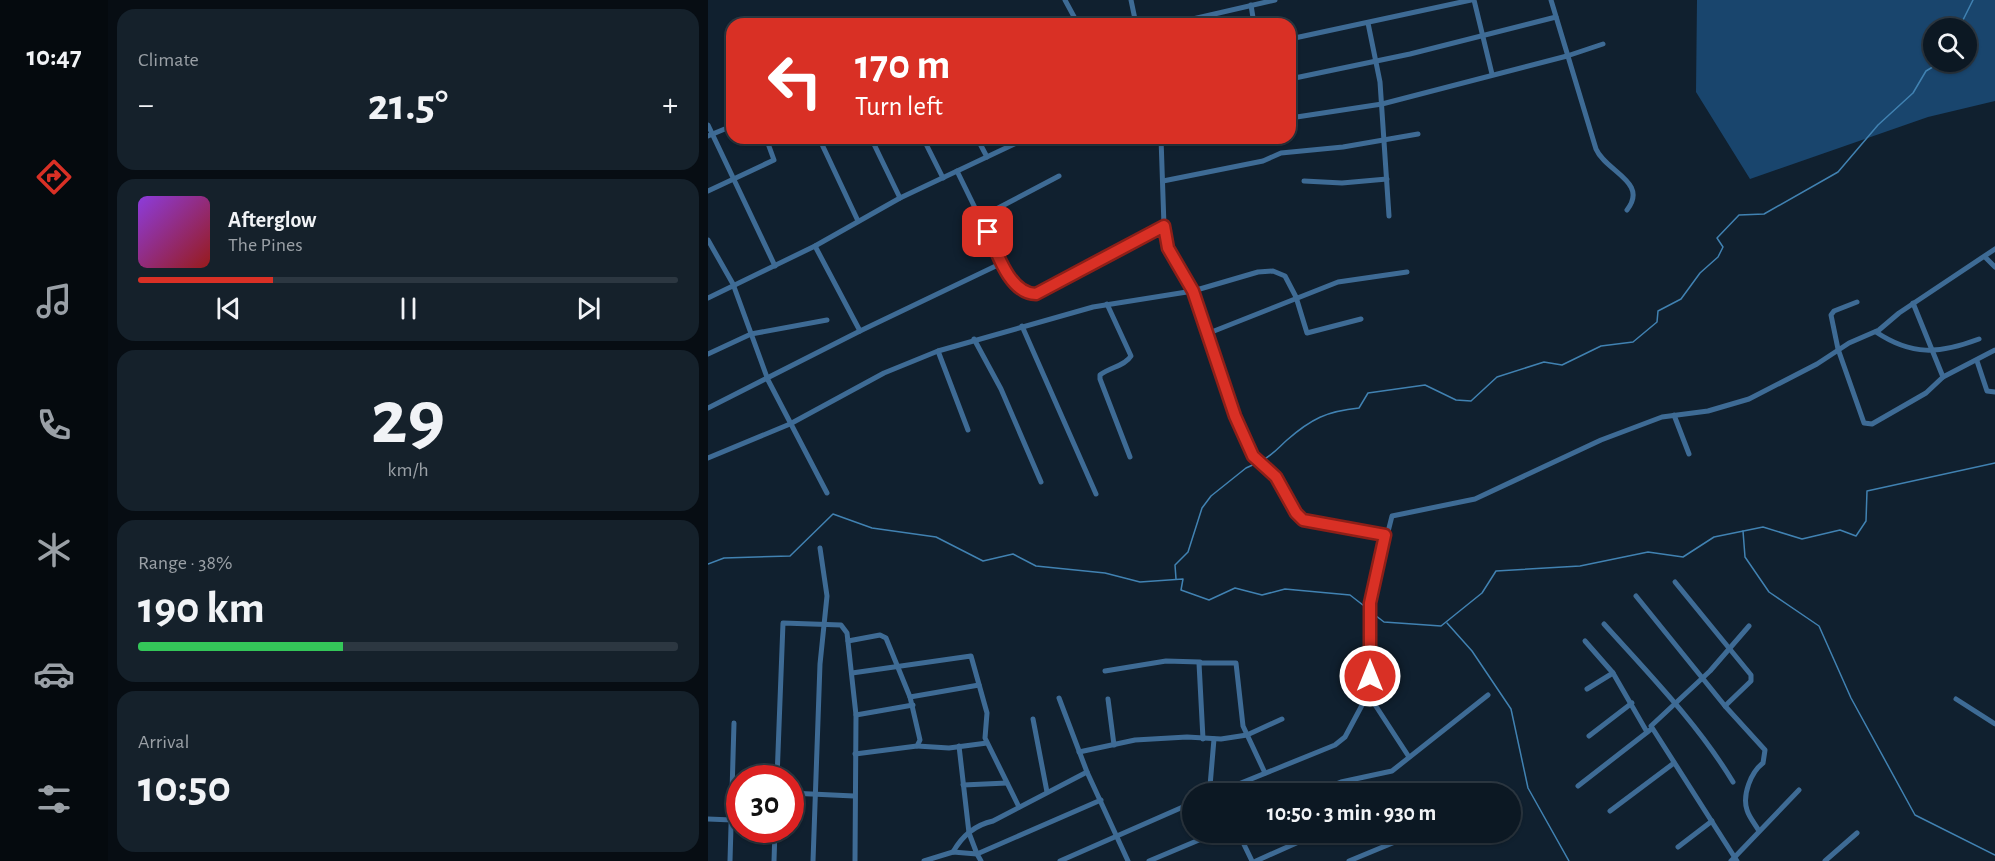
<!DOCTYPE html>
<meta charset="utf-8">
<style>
:root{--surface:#0c1823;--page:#15212b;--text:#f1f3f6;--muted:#9aa0a6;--line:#2c3741;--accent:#d93025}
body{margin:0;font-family:"Alegreya Sans",sans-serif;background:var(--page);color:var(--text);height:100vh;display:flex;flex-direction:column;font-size:22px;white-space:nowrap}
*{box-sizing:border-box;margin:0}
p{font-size:20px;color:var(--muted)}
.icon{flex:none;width:33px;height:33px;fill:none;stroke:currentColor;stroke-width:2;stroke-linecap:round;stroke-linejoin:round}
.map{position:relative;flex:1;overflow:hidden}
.panel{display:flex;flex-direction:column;gap:9px;padding:9px;background:#070d13;width:600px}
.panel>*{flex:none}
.guide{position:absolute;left:18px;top:18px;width:570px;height:126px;border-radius:18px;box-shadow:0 2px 4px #0004,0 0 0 2px var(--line);background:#d93025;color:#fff;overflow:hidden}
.fabs{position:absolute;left:1215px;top:18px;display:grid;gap:12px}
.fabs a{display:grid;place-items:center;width:54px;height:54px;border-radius:50%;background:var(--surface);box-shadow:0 2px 4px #0004,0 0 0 2px var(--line);font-size:30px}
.speed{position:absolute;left:18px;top:765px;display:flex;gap:12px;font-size:30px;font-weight:700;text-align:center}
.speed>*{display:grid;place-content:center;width:78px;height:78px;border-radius:50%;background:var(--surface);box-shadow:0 2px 4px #0004,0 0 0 2px var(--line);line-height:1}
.speed .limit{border:9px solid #d22;background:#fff;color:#111}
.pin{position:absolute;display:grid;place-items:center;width:51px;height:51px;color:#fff;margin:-26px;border-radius:12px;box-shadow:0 3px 9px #0006}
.me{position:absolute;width:66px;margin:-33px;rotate:0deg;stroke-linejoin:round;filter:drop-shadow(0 0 4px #0008)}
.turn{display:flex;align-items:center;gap:21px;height:126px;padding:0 30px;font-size:27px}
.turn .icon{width:78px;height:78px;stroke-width:2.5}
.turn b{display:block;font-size:42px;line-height:51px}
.big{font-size:45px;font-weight:700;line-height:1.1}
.panel .widget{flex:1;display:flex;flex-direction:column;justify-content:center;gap:9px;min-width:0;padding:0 21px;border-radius:18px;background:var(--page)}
.panel .dial{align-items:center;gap:0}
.dial b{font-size:78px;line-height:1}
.song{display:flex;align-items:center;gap:18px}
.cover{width:72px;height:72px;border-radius:9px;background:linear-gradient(135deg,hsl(270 70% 55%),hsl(0 70% 35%))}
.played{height:6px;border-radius:3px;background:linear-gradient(90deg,var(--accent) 25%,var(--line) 25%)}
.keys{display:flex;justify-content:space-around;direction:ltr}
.heat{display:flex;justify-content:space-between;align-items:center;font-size:33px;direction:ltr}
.charge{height:9px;border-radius:4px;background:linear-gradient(90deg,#34c759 38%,var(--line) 0)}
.trip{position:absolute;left:474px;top:783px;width:339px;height:60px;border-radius:30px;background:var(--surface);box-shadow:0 2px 4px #0004,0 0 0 2px var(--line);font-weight:700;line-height:60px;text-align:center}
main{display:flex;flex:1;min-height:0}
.menu{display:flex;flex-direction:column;width:108px;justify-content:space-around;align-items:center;background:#050a0e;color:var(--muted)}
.menu .icon{width:42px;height:42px}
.menu .active{color:var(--accent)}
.menu b{font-size:27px;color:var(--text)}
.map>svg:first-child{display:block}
</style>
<main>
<nav class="menu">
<b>10:47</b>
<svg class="icon active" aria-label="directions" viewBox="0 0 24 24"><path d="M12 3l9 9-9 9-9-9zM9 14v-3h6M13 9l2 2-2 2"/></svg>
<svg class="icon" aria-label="music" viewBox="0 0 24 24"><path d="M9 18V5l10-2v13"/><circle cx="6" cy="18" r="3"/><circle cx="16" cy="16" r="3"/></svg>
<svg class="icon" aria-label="phone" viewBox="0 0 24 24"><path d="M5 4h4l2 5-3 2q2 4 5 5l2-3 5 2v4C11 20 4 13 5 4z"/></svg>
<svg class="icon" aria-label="climate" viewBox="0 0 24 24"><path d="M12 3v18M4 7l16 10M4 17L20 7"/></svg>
<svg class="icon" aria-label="car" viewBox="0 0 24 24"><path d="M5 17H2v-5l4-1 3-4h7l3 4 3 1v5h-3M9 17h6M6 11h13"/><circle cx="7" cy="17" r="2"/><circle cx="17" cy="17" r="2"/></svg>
<svg class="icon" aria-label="filters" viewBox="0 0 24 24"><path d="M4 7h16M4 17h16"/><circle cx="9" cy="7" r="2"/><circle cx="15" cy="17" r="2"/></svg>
</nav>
<section class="panel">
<div class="widget"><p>Climate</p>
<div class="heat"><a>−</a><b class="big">21.5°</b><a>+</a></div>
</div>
<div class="widget">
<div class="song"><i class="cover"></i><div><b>Afterglow</b><p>The Pines</p></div></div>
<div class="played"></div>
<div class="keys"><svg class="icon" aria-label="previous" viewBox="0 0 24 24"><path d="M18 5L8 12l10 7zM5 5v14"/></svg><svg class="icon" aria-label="pause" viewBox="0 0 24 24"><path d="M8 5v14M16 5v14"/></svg><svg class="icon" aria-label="next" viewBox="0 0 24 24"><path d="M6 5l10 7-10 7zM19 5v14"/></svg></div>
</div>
<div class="widget dial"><b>29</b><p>km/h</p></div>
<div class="widget"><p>Range · 38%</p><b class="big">190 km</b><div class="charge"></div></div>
<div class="widget"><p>Arrival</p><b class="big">10:50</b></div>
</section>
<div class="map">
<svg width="1287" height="861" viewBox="0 0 1287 861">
<rect width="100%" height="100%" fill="#10202f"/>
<path fill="#19456d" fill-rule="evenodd" d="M989 0H1287V101L1220 117 1042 179 988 92ZM1226 28H1258V62H1226Z"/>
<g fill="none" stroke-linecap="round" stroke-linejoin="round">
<g stroke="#4182b2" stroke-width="1.5">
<path d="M1251 28 1265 0"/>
<path d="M553 461C565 455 570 448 579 440 603 419 619 411 651 408L660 393 717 385 748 400 763 401 789 377 836 362 854 365 893 346 925 342 949 322 950 311 973 299 992 273 1010 257 1015 247 1009 238 1031 215 1056 214 1130 172 1170 125 1205 93 1218 71 1233 62"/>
<path d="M1035 531 1037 557 1061 592 1111 626 1143 698 1207 815 1287 855"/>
<path d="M0 564 16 558 82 556 125 514 164 528 228 537 275 561 305 554 328 566 397 573 432 582 475 579 473 590 501 600 527 588 554 595 577 589 642 595 660 609"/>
<path d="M468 579 467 565 480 552 494 508 503 496 538 468 549 463"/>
<path d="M663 612 676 622 733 626 774 593 788 571 872 566 940 552 975 557 1006 537 1055 527 1094 539 1132 530 1148 536 1158 521 1159 491 1287 463"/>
<path d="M739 623 764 651 803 709 820 788 861 861"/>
</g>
<g stroke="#3e6b95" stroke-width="5">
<path d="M357 0 370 24"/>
<path d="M423 0 428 24"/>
<path d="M766 0 784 74"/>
<path d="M843 0 888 149C898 172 941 182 919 210"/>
<path d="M543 5 546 24"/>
<path d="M660 23 672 82 681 216"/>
<path d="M463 24 567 0"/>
<path d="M582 39 763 0"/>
<path d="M582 79 702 54 848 17"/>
<path d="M582 118 674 104 859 56 895 44"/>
<path d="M0 125 67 266"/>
<path d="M0 136 24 126"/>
<path d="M111 138 150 221"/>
<path d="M163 138 192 198"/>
<path d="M215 138 235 178"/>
<path d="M269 138 279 157"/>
<path d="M453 138 456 226 460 248 485 291 527 416 545 456 569 477 589 513 595 520 677 535"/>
<path d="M453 143 480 138"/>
<path d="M249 171 294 263 316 293 328 294 336 291 456 226"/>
<path d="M455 181 555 161 573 153 635 147 710 134"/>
<path d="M596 181 634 183 679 179"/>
<path d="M0 191 66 160 58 138"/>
<path d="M273 217 351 176"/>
<path d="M0 240 25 284 60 380 119 493"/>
<path d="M107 246 152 331"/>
<path d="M1277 257 1287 267"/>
<path d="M0 298 107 246 192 198 319 138"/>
<path d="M1149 302 1126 311 1123 315 1130 349 1156 423 1164 424 1218 393 1235 377"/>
<path d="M1205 303 1235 377 1287 350"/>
<path d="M399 304 423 356C417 366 402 367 392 375V379L422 457"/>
<path d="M314 326 388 494"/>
<path d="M1168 332C1204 356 1231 354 1271 339"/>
<path d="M501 333 630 282 699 272"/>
<path d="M266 339 293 389 333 482"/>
<path d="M230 351 260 430"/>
<path d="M0 354 43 334 119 320"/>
<path d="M1269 361 1279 391 1287 392"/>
<path d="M0 408 152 331 294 263"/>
<path d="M966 415 981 454"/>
<path d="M0 458 82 424 176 373 230 351 385 307 485 291 550 272 565 271 577 276 588 297 599 333 653 319"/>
<path d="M967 582 1043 675V681L1017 706"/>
<path d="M928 596 1017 706 1057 750 1055 763C1043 772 1034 795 1039 810 1041 817 1047 824 1051 831"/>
<path d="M896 624C941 674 990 724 1025 782"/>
<path d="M140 641 172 635 178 638 202 697 212 740 209 746 147 754"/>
<path d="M877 641 905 673 939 732"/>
<path d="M397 671 458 661 492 662"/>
<path d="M144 673 263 656 279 713 277 738 311 807"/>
<path d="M879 689 905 673"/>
<path d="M660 694 701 757"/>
<path d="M202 697 271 685"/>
<path d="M351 698 379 772"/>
<path d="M400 699 406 745"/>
<path d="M1248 699 1287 724"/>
<path d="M148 715 205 705"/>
<path d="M325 719 339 792"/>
<path d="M881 736 924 703"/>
<path d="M495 739 491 663H528L535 726 557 773"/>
<path d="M506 739 502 786 511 793"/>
<path d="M209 746 241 748 279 743"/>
<path d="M251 746 261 833 269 854 393 800"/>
<path d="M371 752 427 740 479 737 513 739 539 735 574 719"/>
<path d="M69 778 75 623 133 625 139 633 148 715 147 861"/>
<path d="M255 785 299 783"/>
<path d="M870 786 942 730"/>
<path d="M82 793 146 796"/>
<path d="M506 794 627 745 637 737 660 694 662 603 684 516 767 499 893 440 954 417 1000 411 1041 399 1109 364 1141 343 1171 330 1191 313 1287 249"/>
<path d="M603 794 633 782 684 771 780 695"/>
<path d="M701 794 712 788"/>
<path d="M902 811 966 763"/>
<path d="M0 819 24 820"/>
<path d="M530 832 544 861"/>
<path d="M970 847 1004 821"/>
<path d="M245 852C254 836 267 825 285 821L379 772 420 861"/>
<path d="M22 861 26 723"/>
<path d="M66 861 67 830"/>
<path d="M105 861 112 664 119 596 112 548"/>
<path d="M216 861 245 852 269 854 273 861"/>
<path d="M352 861 484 803"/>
<path d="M441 861 510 832"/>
<path d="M548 861 613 832"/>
<path d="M641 861 711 832"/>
<path d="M1023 861 1091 790"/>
<path d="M1029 861 943 726 1002 671 1041 626"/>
<path d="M1117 861 1149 833"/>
</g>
</g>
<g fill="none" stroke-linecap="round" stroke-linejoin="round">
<g stroke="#8d1f18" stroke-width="15">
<path id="route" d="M280 232C289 253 302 294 328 294L456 226 460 248 485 291 527 416 545 456 568 477 588 513 595 520 677 535 662 603V676"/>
</g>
<use href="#route" stroke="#d93025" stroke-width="10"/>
</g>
</svg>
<div class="fabs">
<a><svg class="icon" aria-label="search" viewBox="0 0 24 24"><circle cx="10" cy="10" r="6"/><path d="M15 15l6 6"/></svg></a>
</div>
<div class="speed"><div class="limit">30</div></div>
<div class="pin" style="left:280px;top:232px;background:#d93025"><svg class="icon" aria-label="arrive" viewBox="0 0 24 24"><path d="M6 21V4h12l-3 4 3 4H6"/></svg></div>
<svg class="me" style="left:662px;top:676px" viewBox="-20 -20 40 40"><circle r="17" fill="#d93025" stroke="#fff" stroke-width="3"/><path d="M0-11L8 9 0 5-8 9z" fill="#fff"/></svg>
<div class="trip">10:50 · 3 min · 930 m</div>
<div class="guide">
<div class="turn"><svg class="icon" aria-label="left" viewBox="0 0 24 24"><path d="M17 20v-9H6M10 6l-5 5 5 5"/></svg><div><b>170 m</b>Turn left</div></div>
</div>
</div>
</main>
